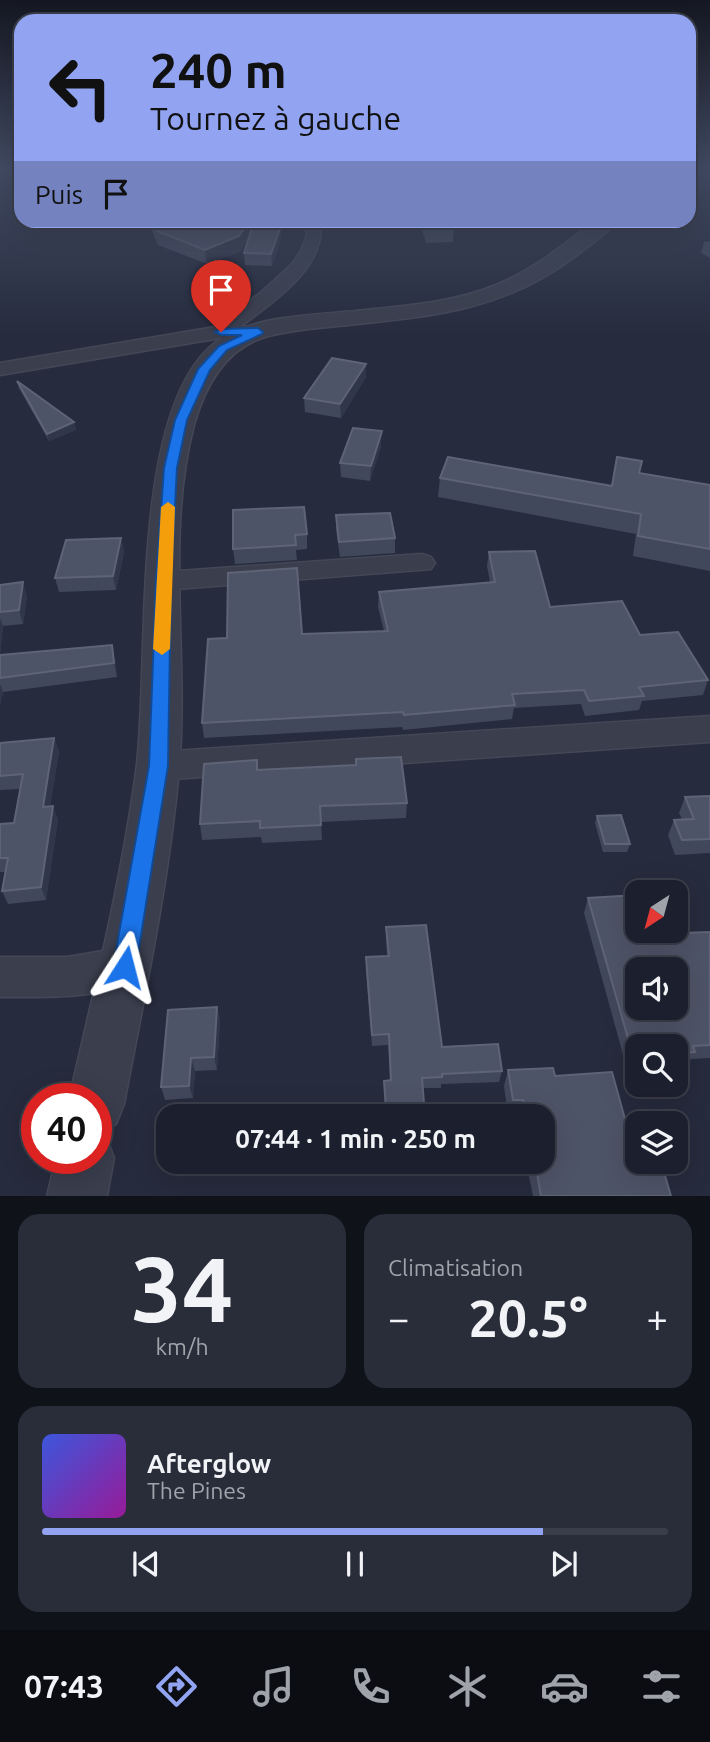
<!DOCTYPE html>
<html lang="fr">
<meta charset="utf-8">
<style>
:root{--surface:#1c202e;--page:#292d3a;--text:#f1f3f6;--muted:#a0a3aa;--line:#3a3e4a;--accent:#92a4f1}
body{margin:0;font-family:Ubuntu,sans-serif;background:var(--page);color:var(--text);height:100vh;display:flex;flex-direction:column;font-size:26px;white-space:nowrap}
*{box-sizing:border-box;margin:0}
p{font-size:23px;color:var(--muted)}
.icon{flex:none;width:38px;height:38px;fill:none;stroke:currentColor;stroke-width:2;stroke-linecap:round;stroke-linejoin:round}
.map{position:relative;height:1196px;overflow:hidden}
.drawer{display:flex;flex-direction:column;gap:18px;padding:18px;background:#0f1219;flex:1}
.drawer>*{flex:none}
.banner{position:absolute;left:14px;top:14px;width:682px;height:214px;border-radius:21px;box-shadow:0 7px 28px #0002,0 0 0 2px var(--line);background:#92a4f1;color:#111;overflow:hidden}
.needle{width:46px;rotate:216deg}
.buttons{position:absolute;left:625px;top:880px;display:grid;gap:14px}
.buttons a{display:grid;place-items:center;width:63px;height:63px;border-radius:14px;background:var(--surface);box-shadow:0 7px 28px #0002,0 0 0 2px var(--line);font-size:35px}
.speed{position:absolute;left:21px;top:1083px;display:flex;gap:14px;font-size:35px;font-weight:700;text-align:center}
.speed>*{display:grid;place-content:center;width:91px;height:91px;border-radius:50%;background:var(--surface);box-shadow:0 7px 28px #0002,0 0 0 2px var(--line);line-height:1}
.speed .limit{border:10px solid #d22;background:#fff;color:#111}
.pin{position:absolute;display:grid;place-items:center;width:60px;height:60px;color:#fff;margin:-72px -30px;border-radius:50% 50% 50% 0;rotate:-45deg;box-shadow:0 0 7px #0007}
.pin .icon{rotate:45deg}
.me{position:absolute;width:77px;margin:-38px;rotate:9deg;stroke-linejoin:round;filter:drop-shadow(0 0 5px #0008)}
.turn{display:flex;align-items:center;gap:24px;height:147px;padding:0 21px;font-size:32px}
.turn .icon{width:91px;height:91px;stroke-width:2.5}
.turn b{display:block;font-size:49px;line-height:60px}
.then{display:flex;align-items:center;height:66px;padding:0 21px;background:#0003;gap:14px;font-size:26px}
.big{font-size:52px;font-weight:700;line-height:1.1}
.drawer .tile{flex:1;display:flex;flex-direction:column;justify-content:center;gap:10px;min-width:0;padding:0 24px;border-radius:21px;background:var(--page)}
.drawer .dial{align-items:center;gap:0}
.dial b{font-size:91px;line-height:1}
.song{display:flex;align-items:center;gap:21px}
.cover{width:84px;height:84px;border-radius:10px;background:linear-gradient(135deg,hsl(230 70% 55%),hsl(300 70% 35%))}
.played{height:7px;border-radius:4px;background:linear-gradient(90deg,var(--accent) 80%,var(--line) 80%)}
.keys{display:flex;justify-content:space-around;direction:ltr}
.heat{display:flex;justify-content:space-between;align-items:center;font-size:38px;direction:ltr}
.drawer .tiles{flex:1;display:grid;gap:18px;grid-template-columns:1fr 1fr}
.tile:last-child{grid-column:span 2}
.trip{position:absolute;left:156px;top:1104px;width:399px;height:70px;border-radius:21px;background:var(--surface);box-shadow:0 7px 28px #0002,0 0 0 2px var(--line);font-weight:700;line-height:70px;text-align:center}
.dock{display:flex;height:112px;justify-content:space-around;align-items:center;background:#0b0d12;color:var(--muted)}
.dock .icon{width:49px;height:49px}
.dock .active{color:var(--accent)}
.dock b{font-size:32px;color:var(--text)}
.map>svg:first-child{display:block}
</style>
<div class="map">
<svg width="710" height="1196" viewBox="0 0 710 1196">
<rect width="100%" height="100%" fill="#262b3d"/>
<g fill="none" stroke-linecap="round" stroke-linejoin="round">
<g stroke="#434756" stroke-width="3">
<g id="minor">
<path d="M304 220H320C328 266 273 302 241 326L265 328 268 332 265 336 221 338 0 375V363L215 327 259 294 292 264 301 251 307 235Z"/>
<path d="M422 554 431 557 435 563 431 569 164 590 154 587 150 581 154 575 164 572Z"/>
<path d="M710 716V742L158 780 146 776 141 766 146 756 158 752Z"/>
<path d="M125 947 139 953 145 967 139 981C95 999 47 997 0 997V957H68Z"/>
</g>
</g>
<g stroke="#434756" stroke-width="3">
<g id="tertiary">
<path d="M596 220H618C607 234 591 244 577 255 505 310 435 316 348 325 321 328 292 329 265 337 225 349 205 386 194 425 165 535 189 657 179 769 169 882 145 993 124 1104L116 1124 96 1132V1099H69C94 991 121 882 136 772 151 669 125 388 227 335 265 315 314 315 356 311 402 306 453 303 496 285 533 270 565 244 596 220Z"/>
<path d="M96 1133 106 1137 114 1158 107 1196H47L56 1158H96Z"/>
</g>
</g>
<use href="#minor" fill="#3a3e4d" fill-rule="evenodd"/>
<use href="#tertiary" fill="#3a3e4d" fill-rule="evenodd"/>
</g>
<g fill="#42485b">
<path d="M147 220H258L256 225 281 238 272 266 245 265 244 253 250 234 241 251 207 264 158 245Z"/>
<path d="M419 220H449L454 228 453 242 426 243Z"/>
<path d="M710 241V258L701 253 704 242Z"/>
<path d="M366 364V377L341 418 305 412 304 398Z"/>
<path d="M17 381 74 422 76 430 49 441 19 388Z"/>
<path d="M381 446 370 481 341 477 340 463Z"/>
<path d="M639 473 710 485V571L633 556 636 534 438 497 440 478 611 486Z"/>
<path d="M233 510 307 534V549L296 550 297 560 235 564 233 549Z"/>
<path d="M336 515 395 538V553L340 557 336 530Z"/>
<path d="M121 538 124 552 116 590 59 592 55 578Z"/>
<path d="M489 552 550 607 640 635 708 680 703 695 642 701 639 710 585 716 581 704 514 708 512 719 403 730 402 727 204 738 202 723 384 631 378 607 379 592 490 582 487 566Z"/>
<path d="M0 585 27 596 23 624 3 626 0 655Z"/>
<path d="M0 655 115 659 117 677 3 692 0 705Z"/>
<path d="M54 738 59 752 50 806 58 819 46 900 8 904 2 891 5 872H0V824L14 823 20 789 0 790V743Z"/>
<path d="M258 770 407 803 406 818 321 822 322 840 262 843 261 837 202 840 200 824Z"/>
<path d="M710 796V853L675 855 668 835 674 820 682 819 679 813 685 797Z"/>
<path d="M597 816 630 844 627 852H603L595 823Z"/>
<path d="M588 898 656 934 710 932V1058L691 1059 687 1065 676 1066V1046H637V1068L627 1069 584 913Z"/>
<path d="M386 927 442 1047 502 1071 499 1082 441 1084V1088H422L425 1116H385L384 1081H390L388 1045 372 1046 366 969V957L387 956 386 939Z"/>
<path d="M217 1007 220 1021 217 1070 195 1071 193 1098 165 1100 161 1087Z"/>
<path d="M508 1070 555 1076 628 1130 671 1196H533L526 1162H542V1116H508L504 1086Z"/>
</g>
<g fill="#31374a">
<path d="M249 220H258L241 251 207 264 205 250Z"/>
<path d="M281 226V238L272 266 271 254Z"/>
<path d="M366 364V377L341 418 340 404Z"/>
<path d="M74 422 76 430 49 441 47 434Z"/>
<path d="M382 431 381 446 370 481 371 466Z"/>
<path d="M121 538 124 552 116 590 113 576Z"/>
<path d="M23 582 27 596 23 624 19 610Z"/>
<path d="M0 618 3 626 0 655Z"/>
<path d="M112 645 115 659 117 677 114 663Z"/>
<path d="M0 684 3 692 0 705Z"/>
<path d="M54 738 59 752 48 820 43 807Z"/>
<path d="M53 806 58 819 46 900 41 887Z"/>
<path d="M217 1007 220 1021 217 1070 214 1057Z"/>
<path d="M191 1058 195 1071 193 1098 189 1086Z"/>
</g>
<g fill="#4e5467" stroke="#5e6476" stroke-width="2" fill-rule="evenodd">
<path d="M151 220H249L239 236 205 250 157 231Z"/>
<path d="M424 220H449L454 228 426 229Z"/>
<path d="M253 225 281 226 271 254 244 253Z"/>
<path d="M332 358 366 364 340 404 304 398Z"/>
<path d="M17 381 74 422 47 434Z"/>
<path d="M353 428 382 431 371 466 340 463Z"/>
<path d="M448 457 612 486 617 457 642 461 639 473 710 485V549L638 536 641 514 440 478Z"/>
<path d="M304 507 307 534 295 535 296 545 233 549V510Z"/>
<path d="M390 513 395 538 339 542 336 515Z"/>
<path d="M121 538 113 576 55 578 66 540Z"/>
<path d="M535 551 550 607 622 601 640 635 678 632 708 680 639 687 644 696 589 701 584 690 512 694 515 705 404 715 403 712 202 723 208 639 227 638 228 573 297 568 302 634 388 631 379 592 495 582 489 552Z"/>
<path d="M23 582 19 610 0 612V585Z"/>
<path d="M112 645 114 663 0 678V655Z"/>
<path d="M54 738 43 807 53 806 41 887 2 891 8 858H0V824L14 823 23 774 0 776V743Z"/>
<path d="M401 757 407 803 320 806 321 825 260 828V821L200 824 204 764 257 760V770L356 765V759Z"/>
<path d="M710 796V839L682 840 674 820 694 819 685 797Z"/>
<path d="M621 815 630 844H605L597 816Z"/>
<path d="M637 895V931H655L656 934 710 932V1045L693 1046 695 1052 676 1053V1046H637V1055L633 1056 588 898ZM637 970H676V1008H637Z"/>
<path d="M426 925 442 1047 498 1044 502 1071 442 1074V1077L422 1078 425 1116H390L389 1109H386L384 1081 391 1080 389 1034 372 1035 366 957 389 956 386 927Z"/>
<path d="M217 1007 214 1057 191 1058 189 1086 161 1087 168 1010Z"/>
<path d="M553 1068 555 1076 612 1072 628 1130 637 1129V1162H661L671 1196H541L535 1162H542V1116H526L523 1100H513L508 1070Z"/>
</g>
<linearGradient id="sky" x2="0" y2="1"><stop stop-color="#151822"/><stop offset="0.5" stop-color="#414a62"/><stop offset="1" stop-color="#414a62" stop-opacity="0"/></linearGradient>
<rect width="710" height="337" fill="url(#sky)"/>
<path fill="#1a73e8" stroke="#114b97" stroke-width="2" d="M258 328 263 332 262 334 227 350 210 370 187 420 177 468 171 581 168 766 136 967 133 975 125 978 117 975 113 967 149 766 156 581 164 468 175 420 198 369 219 346 242 335H221L215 332 221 329Z"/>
<path fill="#f59e0b" d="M168 502 175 507 170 649 162 655 153 649 161 507Z"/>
</svg>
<div class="buttons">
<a><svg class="needle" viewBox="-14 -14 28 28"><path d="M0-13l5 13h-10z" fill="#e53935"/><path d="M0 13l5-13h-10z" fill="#a0a3aa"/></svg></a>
<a><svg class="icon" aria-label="sound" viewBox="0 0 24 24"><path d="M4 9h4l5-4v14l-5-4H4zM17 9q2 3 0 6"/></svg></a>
<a><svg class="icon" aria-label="search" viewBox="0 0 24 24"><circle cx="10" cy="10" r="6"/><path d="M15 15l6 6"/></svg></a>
<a><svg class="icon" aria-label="layers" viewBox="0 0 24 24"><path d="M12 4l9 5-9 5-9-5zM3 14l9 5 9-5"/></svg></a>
</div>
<div class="speed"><div class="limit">40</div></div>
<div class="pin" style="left:221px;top:332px;background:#d93025"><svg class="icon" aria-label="arrive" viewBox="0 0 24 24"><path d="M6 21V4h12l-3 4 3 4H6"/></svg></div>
<svg class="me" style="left:125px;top:967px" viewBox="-20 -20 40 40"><path d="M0-17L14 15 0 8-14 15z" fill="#1a73e8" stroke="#fff" stroke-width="4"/></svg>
<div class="trip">07:44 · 1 min · 250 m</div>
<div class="banner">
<div class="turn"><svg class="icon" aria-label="left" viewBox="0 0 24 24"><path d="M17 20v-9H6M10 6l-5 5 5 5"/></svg><div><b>240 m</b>Tournez à gauche</div></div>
<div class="then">Puis<svg class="icon" aria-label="arrive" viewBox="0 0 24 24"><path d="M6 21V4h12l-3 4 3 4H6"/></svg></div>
</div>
</div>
<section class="drawer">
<div class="tiles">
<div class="tile dial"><b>34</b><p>km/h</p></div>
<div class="tile"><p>Climatisation</p>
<div class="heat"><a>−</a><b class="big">20.5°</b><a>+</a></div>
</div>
<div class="tile">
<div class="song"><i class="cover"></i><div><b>Afterglow</b><p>The Pines</p></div></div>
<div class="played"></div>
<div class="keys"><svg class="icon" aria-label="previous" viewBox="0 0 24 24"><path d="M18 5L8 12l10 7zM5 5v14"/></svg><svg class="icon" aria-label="pause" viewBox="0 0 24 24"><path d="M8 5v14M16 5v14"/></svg><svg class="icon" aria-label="next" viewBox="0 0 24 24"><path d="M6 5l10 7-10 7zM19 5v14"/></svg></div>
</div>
</div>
</section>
<nav class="dock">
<b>07:43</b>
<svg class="icon active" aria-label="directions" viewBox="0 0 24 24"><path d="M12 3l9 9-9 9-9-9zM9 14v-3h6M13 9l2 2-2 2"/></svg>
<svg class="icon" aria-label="music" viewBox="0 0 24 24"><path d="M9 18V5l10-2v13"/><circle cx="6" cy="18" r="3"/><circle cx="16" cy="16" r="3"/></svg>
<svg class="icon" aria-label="phone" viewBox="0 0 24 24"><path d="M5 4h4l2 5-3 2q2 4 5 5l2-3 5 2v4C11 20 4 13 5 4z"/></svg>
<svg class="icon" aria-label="climate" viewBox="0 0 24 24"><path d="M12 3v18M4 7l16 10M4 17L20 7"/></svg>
<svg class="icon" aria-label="car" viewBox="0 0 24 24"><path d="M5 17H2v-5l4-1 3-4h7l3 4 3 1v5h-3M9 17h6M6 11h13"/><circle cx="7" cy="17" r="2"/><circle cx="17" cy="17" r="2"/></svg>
<svg class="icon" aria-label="filters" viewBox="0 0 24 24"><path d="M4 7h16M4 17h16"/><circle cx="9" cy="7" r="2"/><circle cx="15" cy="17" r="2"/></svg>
</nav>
